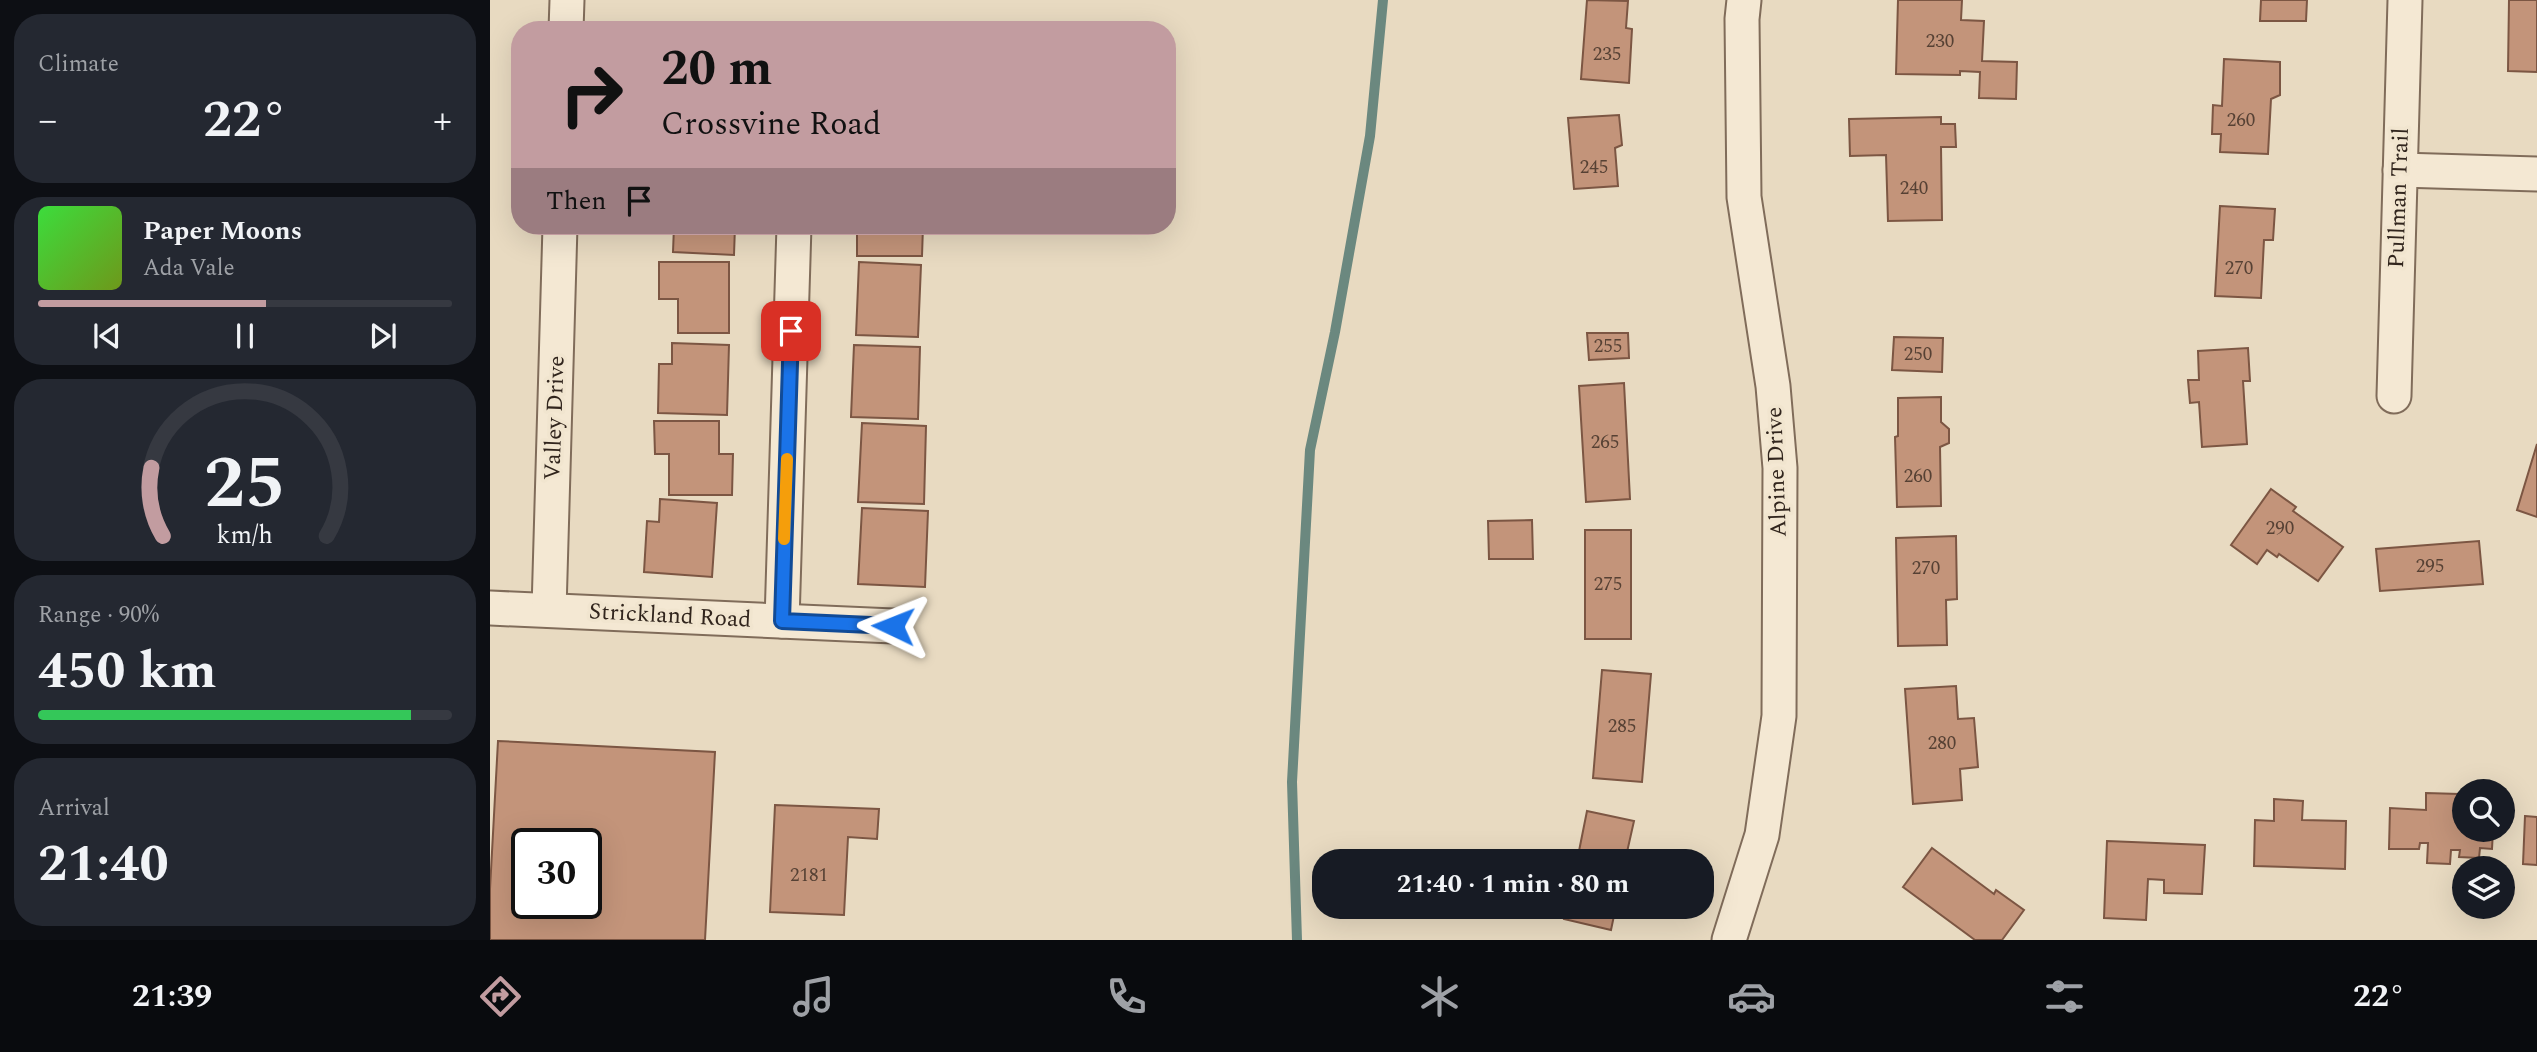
<!DOCTYPE html>
<meta charset="utf-8">
<style>
:root{--surface:#171b24;--page:#242831;--text:#f1f3f6;--muted:#9ea1a6;--line:#363941;--accent:#c29ca0}
body{margin:0;font-family:Spectral,serif;background:var(--page);color:var(--text);height:100vh;display:flex;flex-direction:column;font-size:26px;white-space:nowrap}
*{box-sizing:border-box;margin:0}
p{font-size:23px;color:var(--muted)}
.icon{flex:none;width:38px;height:38px;fill:none;stroke:currentColor;stroke-width:2;stroke-linecap:round;stroke-linejoin:round}
.map{position:relative;flex:1;overflow:hidden}
.details{display:flex;flex-direction:column;gap:14px;padding:14px;background:#0d0f14;width:490px}
.details>*{flex:none}
.hud{position:absolute;left:21px;top:21px;width:665px;height:214px;border-radius:28px;box-shadow:0 7px 28px #0002;background:#c29ca0;color:#111;overflow:hidden}
.tools{position:absolute;left:1962px;top:779px;display:grid;gap:14px}
.tools a{display:grid;place-items:center;width:63px;height:63px;border-radius:50%;background:var(--surface);box-shadow:0 7px 28px #0002;font-size:35px}
.speed{position:absolute;left:21px;top:828px;display:flex;gap:14px;font-size:35px;font-weight:700;text-align:center}
.speed>*{display:grid;place-content:center;width:91px;height:91px;border-radius:50%;background:var(--surface);box-shadow:0 7px 28px #0002;line-height:1}
.speed .limit{border:4px solid #111;border-radius:10px;background:#fff;color:#111}
.pin{position:absolute;display:grid;place-items:center;width:60px;height:60px;color:#fff;margin:-30px;border-radius:14px;box-shadow:0 4px 10px #0006}
.me{position:absolute;width:77px;margin:-38px;rotate:272deg;stroke-linejoin:round;filter:drop-shadow(0 0 5px #0008)}
.turn{display:flex;align-items:center;gap:24px;height:147px;padding:0 35px;font-size:32px}
.turn .icon{width:91px;height:91px;stroke-width:2.5}
.turn b{display:block;font-size:49px;line-height:60px}
.then{display:flex;align-items:center;height:66px;padding:0 35px;background:#0003;gap:14px;font-size:26px}
.big{font-size:52px;font-weight:700;line-height:1.1}
.details .card{flex:1;display:flex;flex-direction:column;justify-content:center;gap:10px;min-width:0;padding:0 24px;border-radius:28px;background:var(--page)}
.details .dial{align-items:center;gap:0}
.dial svg{height:182px;overflow:visible;fill:none;stroke:var(--line);stroke-width:7;stroke-linecap:round;text-anchor:middle}
.dial text{fill:var(--text);stroke:none}
.song{display:flex;align-items:center;gap:21px}
.cover{width:84px;height:84px;border-radius:10px;background:linear-gradient(135deg,hsl(120 70% 55%),hsl(80 70% 35%))}
.played{height:7px;border-radius:4px;background:linear-gradient(90deg,var(--accent) 55%,var(--line) 55%)}
.keys{display:flex;justify-content:space-around;direction:ltr}
.heat{display:flex;justify-content:space-between;align-items:center;font-size:38px;direction:ltr}
.charge{height:10px;border-radius:5px;background:linear-gradient(90deg,#34c759 90%,var(--line) 0)}
.trip{position:absolute;left:822px;top:849px;width:402px;height:70px;border-radius:28px;background:var(--surface);box-shadow:0 7px 28px #0002;font-weight:700;line-height:70px;text-align:center}
.tab-bar{display:flex;height:112px;justify-content:space-around;align-items:center;background:#090b0e;color:var(--muted)}
.tab-bar .icon{width:49px;height:49px}
.tab-bar .current{color:var(--accent)}
.tab-bar b{font-size:32px;color:var(--text)}
main{display:flex;flex:1;min-height:0}
.map>svg:first-child{display:block}
</style>
<main>
<section class="details">
<div class="card"><p>Climate</p>
<div class="heat"><a>−</a><b class="big">22°</b><a>+</a></div>
</div>
<div class="card">
<div class="song"><i class="cover"></i><div><b>Paper Moons</b><p>Ada Vale</p></div></div>
<div class="played"></div>
<div class="keys"><svg class="icon" aria-label="previous" viewBox="0 0 24 24"><path d="M18 5L8 12l10 7zM5 5v14"/></svg><svg class="icon" aria-label="pause" viewBox="0 0 24 24"><path d="M8 5v14M16 5v14"/></svg><svg class="icon" aria-label="next" viewBox="0 0 24 24"><path d="M6 5l10 7-10 7zM19 5v14"/></svg></div>
</div>
<div class="card dial"><svg viewBox="0 0 100 80">
<path d="M14 69A42 42 0 1 1 86 69"/>
<path d="M14 69A42 42 0 0 1 9 39" stroke="#c29ca0"/>
<text x="50" y="56" font-size="32" font-weight="700">25</text>
<text x="50" y="72" font-size="11">km/h</text>
</svg></div>
<div class="card"><p>Range · 90%</p><b class="big">450 km</b><div class="charge"></div></div>
<div class="card"><p>Arrival</p><b class="big">21:40</b></div>
</section>
<div class="map">
<svg width="2047" height="940" viewBox="0 0 2047 940">
<rect width="100%" height="100%" fill="#e8dac1"/>
<g fill="none" stroke-linecap="round" stroke-linejoin="round">
<path stroke="#6b887f" stroke-width="10" d="M807 940 802 782 820 450 845 332 880 136 893 0"/>
</g>
<g fill="#c3947a" stroke="#7c5643" stroke-width="2" fill-rule="evenodd">
<path d="M1097 0 1138 1 1136 28 1142 29 1139 83 1091 79Z"/>
<path d="M1408 0H1472L1471 20 1494 21 1492 61 1527 62 1526 99 1489 98 1490 72 1470 71V75L1406 74Z"/>
<path d="M1771 0H1817L1816 21H1770Z"/>
<path d="M2019 0H2047V72L2018 71Z"/>
<path d="M198 25 255 29V30H198Z"/>
<path d="M1734 59 1790 62V95L1781 99 1778 154 1730 152 1731 134H1722L1723 105 1732 106Z"/>
<path d="M1129 115 1132 145 1125 148 1128 186 1084 189 1078 118Z"/>
<path d="M1451 117V124H1465L1466 147H1451L1452 220 1398 221 1396 155 1360 156 1359 119Z"/>
<path d="M1730 206 1785 209 1783 240H1774L1771 298 1725 296Z"/>
<path d="M184 226H245L244 255 183 252Z"/>
<path d="M367 226H433L432 256H367Z"/>
<path d="M169 262H239V333H188V299H169Z"/>
<path d="M369 262 431 265 428 337 366 335Z"/>
<path d="M1097 333H1138L1139 358 1099 360Z"/>
<path d="M1404 337 1453 338 1452 372 1402 370Z"/>
<path d="M182 343 239 345 237 415 168 413 169 364H182Z"/>
<path d="M364 345 430 347 428 419 361 417Z"/>
<path d="M1758 348 1760 381H1753L1757 444 1712 447 1709 402 1700 403 1698 380H1709L1708 351Z"/>
<path d="M1134 383 1140 499 1096 502 1089 386Z"/>
<path d="M1451 397V422L1459 429V443L1450 447 1451 506 1407 507 1405 437 1408 436V398Z"/>
<path d="M164 421H229V454H243L242 495H179V454H165Z"/>
<path d="M372 423 436 426 434 504 368 502Z"/>
<path d="M2047 444V517L2027 510Z"/>
<path d="M1781 489 1806 507 1803 511 1853 547 1828 581 1789 554 1787 557 1777 550 1767 564 1741 545Z"/>
<path d="M170 499 227 503 222 577 154 572 157 521 169 522Z"/>
<path d="M372 508 438 511 435 587 368 584Z"/>
<path d="M1042 520 1043 559H999L998 521Z"/>
<rect x="1095" y="530" width="46" height="109"/>
<path d="M1466 536 1467 599 1456 600 1457 645 1408 646 1406 538Z"/>
<path d="M1989 541 1993 584 1890 591 1886 549Z"/>
<path d="M1112 670 1161 674 1152 782 1103 778Z"/>
<path d="M1466 686 1468 719 1484 718 1488 767 1470 769 1472 800 1423 804 1415 689Z"/>
<path d="M8 741 225 752 215 940H0V889ZM37 844H96V903H37Z"/>
<path d="M1936 793 1969 794 1968 811 1974 812V830H2003L2002 849 1990 848 1989 858 1969 857 1970 850H1961L1960 864 1937 863 1938 843H1930L1929 849H1899L1900 808 1936 810Z"/>
<path d="M1784 799 1813 801 1812 820 1856 821 1855 869 1764 866 1765 820 1784 821Z"/>
<path d="M285 805 389 809 387 839 358 837 354 915 280 912Z"/>
<path d="M1097 811 1144 821 1135 861H1087Z"/>
<path d="M2035 816 2047 817V865L2033 864Z"/>
<path d="M1617 841 1715 845 1712 894 1674 893V880L1658 879 1656 920 1614 918Z"/>
<path d="M1442 848 1504 894 1506 890 1534 910 1512 940H1485L1413 887Z"/>
<path d="M1077 906H1126L1121 930 1074 919Z"/>
</g>
<g fill="none" stroke-linecap="round" stroke-linejoin="round">
<g stroke="#806c5a" stroke-width="37">
<g id="minor">
<path d="M76 30 77 0"/>
<path d="M1910 170 2047 174"/>
<path d="M1904 396 1915 0"/>
<path d="M0 608 403 626"/>
<path d="M59 610 70 226"/>
<path d="M292 621 304 226"/>
<path d="M1239 940 1272 835 1289 716 1290 468 1283 386 1254 197 1252 19 1254 0"/>
</g>
</g>
<use href="#minor" stroke="#f4e8d3" stroke-width="33"/>
</g>
<g fill="none" stroke-linecap="round" stroke-linejoin="round">
<g stroke="#114b97" stroke-width="18">
<path id="route" d="M301 331 292 621 403 626"/>
</g>
<use href="#route" stroke="#1a73e8" stroke-width="12"/>
<path stroke="#f59e0b" stroke-width="12" d="M294 539 297 459"/>
</g>
<g text-anchor="middle" dominant-baseline="central" stroke-width="7" stroke-linejoin="round" paint-order="stroke">
<g font-size="19" fill="#564134">
<text x="1450" y="41">230</text>
<text x="1117" y="54">235</text>
<text x="1751" y="120">260</text>
<text x="1104" y="167">245</text>
<text x="1424" y="188">240</text>
<text x="1749" y="268">270</text>
<text x="1118" y="346">255</text>
<text x="1428" y="354">250</text>
<text x="1115" y="442">265</text>
<text x="1428" y="476">260</text>
<text x="1790" y="528">290</text>
<text x="1940" y="566">295</text>
<text x="1436" y="568">270</text>
<text x="1118" y="584">275</text>
<text x="1132" y="726">285</text>
<text x="1452" y="743">280</text>
<text x="319" y="875">2181</text>
</g>
<g font-size="23" fill="#31251d" stroke="#f1e5cf">
<text transform="translate(1909 198) rotate(-88)">Pullman Trail</text>
<text transform="translate(65 418) rotate(-88)">Valley Drive</text>
<text transform="translate(1287 472) rotate(-92)">Alpine Drive</text>
<text transform="translate(180 616) rotate(3)">Strickland Road</text>
</g>
</g>
</svg>
<div class="tools">
<a><svg class="icon" aria-label="search" viewBox="0 0 24 24"><circle cx="10" cy="10" r="6"/><path d="M15 15l6 6"/></svg></a>
<a><svg class="icon" aria-label="layers" viewBox="0 0 24 24"><path d="M12 4l9 5-9 5-9-5zM3 14l9 5 9-5"/></svg></a>
</div>
<div class="speed"><div class="limit">30</div></div>
<div class="pin" style="left:301px;top:331px;background:#d93025"><svg class="icon" aria-label="arrive" viewBox="0 0 24 24"><path d="M6 21V4h12l-3 4 3 4H6"/></svg></div>
<svg class="me" style="left:403px;top:626px" viewBox="-20 -20 40 40"><path d="M0-17L14 15 0 8-14 15z" fill="#1a73e8" stroke="#fff" stroke-width="4"/></svg>
<div class="trip">21:40 · 1 min · 80 m</div>
<div class="hud">
<div class="turn"><svg class="icon" aria-label="right" viewBox="0 0 24 24"><path d="M7 20v-9h11M14 6l5 5-5 5"/></svg><div><b>20 m</b>Crossvine Road</div></div>
<div class="then">Then<svg class="icon" aria-label="arrive" viewBox="0 0 24 24"><path d="M6 21V4h12l-3 4 3 4H6"/></svg></div>
</div>
</div>
</main>
<nav class="tab-bar">
<b>21:39</b>
<svg class="icon current" aria-label="directions" viewBox="0 0 24 24"><path d="M12 3l9 9-9 9-9-9zM9 14v-3h6M13 9l2 2-2 2"/></svg>
<svg class="icon" aria-label="music" viewBox="0 0 24 24"><path d="M9 18V5l10-2v13"/><circle cx="6" cy="18" r="3"/><circle cx="16" cy="16" r="3"/></svg>
<svg class="icon" aria-label="phone" viewBox="0 0 24 24"><path d="M5 4h4l2 5-3 2q2 4 5 5l2-3 5 2v4C11 20 4 13 5 4z"/></svg>
<svg class="icon" aria-label="climate" viewBox="0 0 24 24"><path d="M12 3v18M4 7l16 10M4 17L20 7"/></svg>
<svg class="icon" aria-label="car" viewBox="0 0 24 24"><path d="M5 17H2v-5l4-1 3-4h7l3 4 3 1v5h-3M9 17h6M6 11h13"/><circle cx="7" cy="17" r="2"/><circle cx="17" cy="17" r="2"/></svg>
<svg class="icon" aria-label="filters" viewBox="0 0 24 24"><path d="M4 7h16M4 17h16"/><circle cx="9" cy="7" r="2"/><circle cx="15" cy="17" r="2"/></svg>
<b>22°</b>
</nav>
